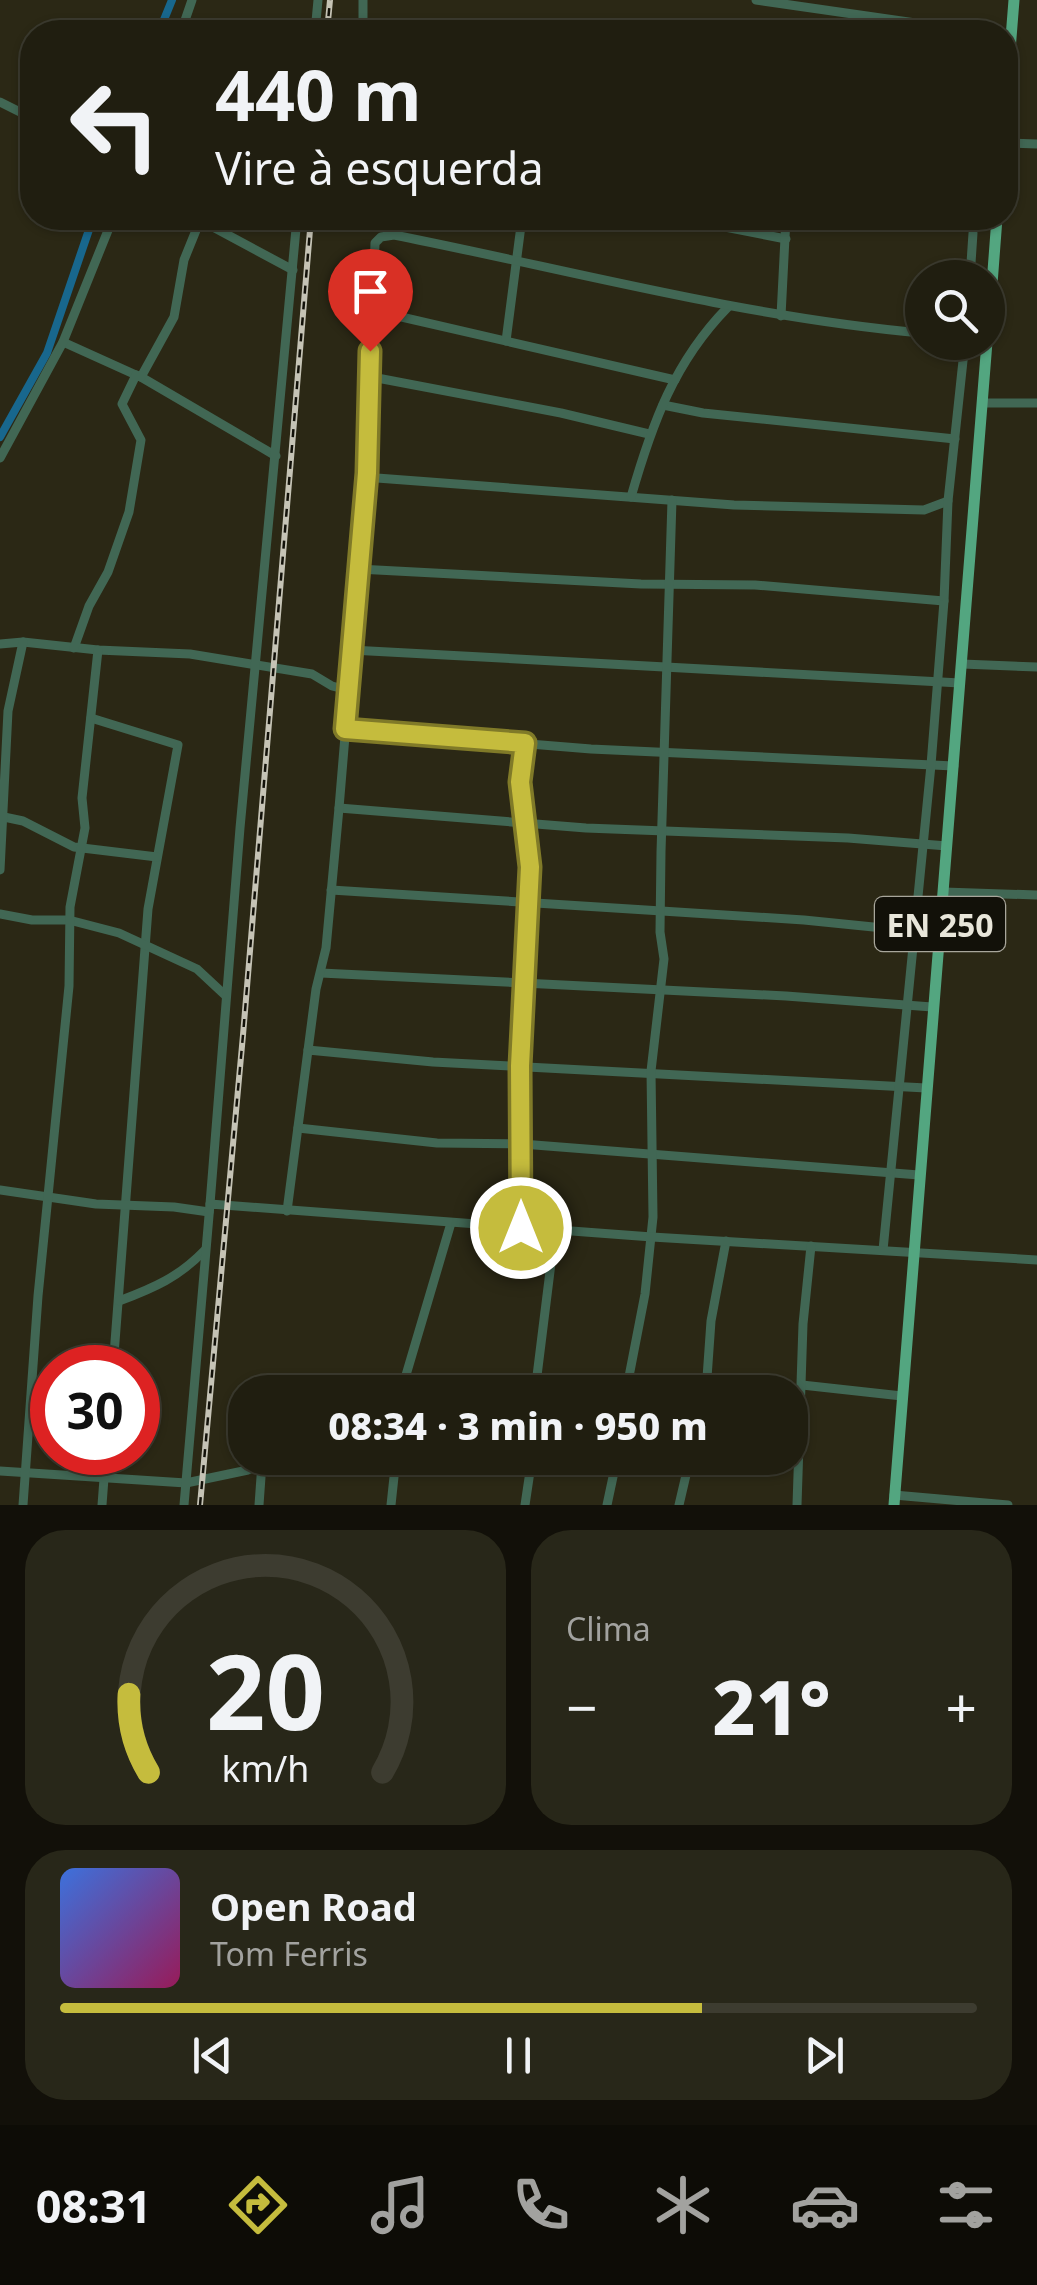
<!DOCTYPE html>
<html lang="pt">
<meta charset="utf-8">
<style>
:root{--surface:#201e10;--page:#282719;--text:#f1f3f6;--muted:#a2a29f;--line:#3d3c30;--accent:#c5bc3d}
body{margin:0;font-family:"Noto Sans",sans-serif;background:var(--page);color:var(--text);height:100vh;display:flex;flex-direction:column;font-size:38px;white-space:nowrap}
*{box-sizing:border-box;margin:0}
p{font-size:32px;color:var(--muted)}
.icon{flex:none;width:55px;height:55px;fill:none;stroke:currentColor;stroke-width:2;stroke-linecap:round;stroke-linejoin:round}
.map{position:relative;height:1505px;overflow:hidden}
.sheet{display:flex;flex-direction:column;gap:25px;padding:25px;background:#121009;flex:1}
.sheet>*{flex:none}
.guide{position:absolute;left:20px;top:20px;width:998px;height:210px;border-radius:40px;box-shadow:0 2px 8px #0004,0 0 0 2px var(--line);background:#201e10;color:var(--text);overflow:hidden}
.controls{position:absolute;left:905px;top:260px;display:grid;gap:20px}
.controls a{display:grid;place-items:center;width:100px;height:100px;border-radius:50%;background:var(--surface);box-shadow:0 2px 8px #0004,0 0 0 2px var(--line);font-size:50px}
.speed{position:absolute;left:30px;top:1345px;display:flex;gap:20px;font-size:50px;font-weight:700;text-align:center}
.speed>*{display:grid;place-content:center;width:130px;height:130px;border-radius:50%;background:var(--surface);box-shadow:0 2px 8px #0004,0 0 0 2px var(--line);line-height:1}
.speed .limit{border:15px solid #d22;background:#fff;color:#111}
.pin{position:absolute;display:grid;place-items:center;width:85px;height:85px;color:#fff;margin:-102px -42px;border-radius:50% 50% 50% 0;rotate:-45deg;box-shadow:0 0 10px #0007}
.pin .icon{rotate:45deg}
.me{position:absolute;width:110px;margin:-55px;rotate:0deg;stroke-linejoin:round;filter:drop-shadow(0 0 8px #0008)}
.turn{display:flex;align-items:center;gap:35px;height:210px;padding:0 30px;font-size:45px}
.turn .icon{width:130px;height:130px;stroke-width:2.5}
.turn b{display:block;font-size:70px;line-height:85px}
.big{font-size:75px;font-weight:800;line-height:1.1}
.sheet .tile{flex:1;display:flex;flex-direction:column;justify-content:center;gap:15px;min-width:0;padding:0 35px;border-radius:40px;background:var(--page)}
.sheet .dial{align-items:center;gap:0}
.dial svg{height:260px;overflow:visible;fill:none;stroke:var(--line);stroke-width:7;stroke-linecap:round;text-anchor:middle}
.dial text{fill:var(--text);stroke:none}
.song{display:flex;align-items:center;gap:30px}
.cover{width:120px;height:120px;border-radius:15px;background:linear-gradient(135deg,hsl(220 70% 55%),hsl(330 70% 35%))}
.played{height:10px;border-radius:5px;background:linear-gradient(90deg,var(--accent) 70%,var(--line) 70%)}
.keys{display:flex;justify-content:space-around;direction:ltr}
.heat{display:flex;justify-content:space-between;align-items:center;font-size:55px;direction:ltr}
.sheet .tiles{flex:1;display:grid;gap:25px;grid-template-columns:1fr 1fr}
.tile:last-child{grid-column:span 2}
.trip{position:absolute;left:228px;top:1375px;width:580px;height:100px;border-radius:40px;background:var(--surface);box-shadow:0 2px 8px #0004,0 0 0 2px var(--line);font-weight:800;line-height:100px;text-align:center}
.tab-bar{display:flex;height:160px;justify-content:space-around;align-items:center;background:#0d0c06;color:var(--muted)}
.tab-bar .icon{width:70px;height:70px}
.tab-bar .selected{color:var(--accent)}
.tab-bar b{font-size:45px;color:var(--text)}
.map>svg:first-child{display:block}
</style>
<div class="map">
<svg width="1037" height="1505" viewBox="0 0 1037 1505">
<rect width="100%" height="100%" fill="#2b2815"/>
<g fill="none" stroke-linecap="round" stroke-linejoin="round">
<g stroke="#18678d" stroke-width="8">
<path d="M159 32 172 0"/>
<path d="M0 437 47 353 93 218"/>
</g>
<g stroke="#416754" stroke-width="9">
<path d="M363 0V26L384 32"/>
<path d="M756 0 978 32"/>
<path d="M181 32 192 0"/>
<path d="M315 32 318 0"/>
<path d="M0 102 32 118"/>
<path d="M1005 143 1037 144"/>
<path d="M268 218 296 226"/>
<path d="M679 218 786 239"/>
<path d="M200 220 293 270"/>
<path d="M970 278 973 233"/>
<path d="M371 310 675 380"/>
<path d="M781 316 786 218"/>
<path d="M506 341 522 218"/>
<path d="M63 342 136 375"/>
<path d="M141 377 276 456"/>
<path d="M372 377 561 413 649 434"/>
<path d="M982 403H1037"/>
<path d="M663 405 703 413 955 439"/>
<path d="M0 458 63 342 113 218"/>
<path d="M367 473 377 478 734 505 924 510 948 501"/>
<path d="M631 497C652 424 674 362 728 307"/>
<path d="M358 569 641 584 755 585 944 601"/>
<path d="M0 644 23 642 98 650 190 654 312 674 332 686 348 690"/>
<path d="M74 648 89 606 108 572 129 512 141 440 122 404 136 375 141 377 174 317 184 260 201 218"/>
<path d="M351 650 960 683"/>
<path d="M962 664 1037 667"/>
<path d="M91 718 178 745 148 909 113 1368"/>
<path d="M345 729 591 749 954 766"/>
<path d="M339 808 586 828 848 838 947 846"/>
<path d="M4 817 23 821 74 847 157 857"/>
<path d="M0 870 8 711 23 642"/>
<path d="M331 890 804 920 913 931 940 930"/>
<path d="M944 892 1037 895"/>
<path d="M0 914 32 920H69L119 933 197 969 226 996"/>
<path d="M321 973 786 996 932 1007"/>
<path d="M308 1050 433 1062 926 1088"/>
<path d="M298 1128 437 1143 522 1144 919 1175"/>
<path d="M0 1190 96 1204 174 1207 209 1212"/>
<path d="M210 1204 240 828 297 218"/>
<path d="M287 1211 316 989 326 948 339 808 367 473 375 243 381 237 394 235C570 270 743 317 922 333"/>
<path d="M521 1228 520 1066 530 867 520 782 525 743"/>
<path d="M883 1250 931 765 944 601 948 501 965 342"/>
<path d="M119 1301C154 1288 179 1277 205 1250"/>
<path d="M802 1385 902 1396"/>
<path d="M291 1392 293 1380 300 1378 402 1391"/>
<path d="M401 1392 451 1223"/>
<path d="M535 1392 555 1231"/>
<path d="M626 1392 645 1294 653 1217 651 1071 664 959 660 932 661 852 672 500"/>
<path d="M706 1392 711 1321 726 1241"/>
<path d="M360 1458 396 1461"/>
<path d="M0 1471 186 1483 248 1470 275 1458"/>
<path d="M894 1495 1008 1505"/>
<path d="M23 1505 38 1296 69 986 70 907 85 828 82 798 98 650"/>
<path d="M102 1505 106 1452"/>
<path d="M184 1505 210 1204 652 1237 1037 1260"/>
<path d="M259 1505 262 1463"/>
<path d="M391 1505 396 1458"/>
<path d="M525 1505 532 1458"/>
<path d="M607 1505 617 1458"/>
<path d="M679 1505 690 1458"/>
<path d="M797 1505 803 1324 811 1246"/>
</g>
<g stroke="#53a680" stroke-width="11">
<path d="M1005 114 1014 0"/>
<path d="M988 337 997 218"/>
<path d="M894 1505 987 342"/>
</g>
<g stroke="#c5c3b5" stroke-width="6">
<g id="rail">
<path d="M327 32 330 0"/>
<path d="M200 1505 243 1035 311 218"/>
</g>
</g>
<use href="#rail" stroke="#121109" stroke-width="2.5" stroke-dasharray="8" stroke-linecap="butt"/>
</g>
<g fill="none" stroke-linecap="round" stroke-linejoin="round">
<g stroke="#807a28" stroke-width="25">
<path id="route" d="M370 351 367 473 345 729 525 743 520 782 530 867 520 1066 521 1228"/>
</g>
<use href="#route" stroke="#c5bc3d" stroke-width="18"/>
</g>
<g text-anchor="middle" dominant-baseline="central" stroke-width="10" stroke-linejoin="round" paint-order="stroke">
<rect fill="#121109" stroke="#a8a69b" stroke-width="2.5" x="875" y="897" width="130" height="54" rx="8"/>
<g font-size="32" font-weight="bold" fill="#e8e6da">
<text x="940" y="924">EN 250</text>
</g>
</g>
</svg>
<div class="controls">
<a><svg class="icon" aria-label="search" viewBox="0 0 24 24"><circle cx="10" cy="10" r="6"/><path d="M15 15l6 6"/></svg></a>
</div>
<div class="speed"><div class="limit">30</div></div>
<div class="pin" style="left:370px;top:351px;background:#d93025"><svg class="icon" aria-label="arrive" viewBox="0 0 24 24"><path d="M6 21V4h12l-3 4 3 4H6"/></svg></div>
<svg class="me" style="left:521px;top:1228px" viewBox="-20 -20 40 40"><circle r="17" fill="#c5bc3d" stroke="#fff" stroke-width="3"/><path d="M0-11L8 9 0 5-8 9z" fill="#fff"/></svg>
<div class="trip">08:34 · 3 min · 950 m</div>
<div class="guide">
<div class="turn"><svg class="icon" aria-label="left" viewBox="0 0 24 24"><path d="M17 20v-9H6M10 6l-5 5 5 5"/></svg><div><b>440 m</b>Vire à esquerda</div></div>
</div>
</div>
<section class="sheet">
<div class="tiles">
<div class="tile dial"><svg viewBox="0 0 100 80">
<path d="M14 69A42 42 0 1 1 86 69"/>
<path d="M14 69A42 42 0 0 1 8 45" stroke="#c5bc3d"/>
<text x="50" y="56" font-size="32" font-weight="700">20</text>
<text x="50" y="72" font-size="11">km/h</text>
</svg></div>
<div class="tile"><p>Clima</p>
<div class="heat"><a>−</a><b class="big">21°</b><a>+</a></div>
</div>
<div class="tile">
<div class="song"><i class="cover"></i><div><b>Open Road</b><p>Tom Ferris</p></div></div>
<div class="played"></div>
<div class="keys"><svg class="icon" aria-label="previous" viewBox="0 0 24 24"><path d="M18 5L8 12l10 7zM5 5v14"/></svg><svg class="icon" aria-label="pause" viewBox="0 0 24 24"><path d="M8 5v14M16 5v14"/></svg><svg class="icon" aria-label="next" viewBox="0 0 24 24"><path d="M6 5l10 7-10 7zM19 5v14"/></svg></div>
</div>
</div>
</section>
<nav class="tab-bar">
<b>08:31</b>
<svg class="icon selected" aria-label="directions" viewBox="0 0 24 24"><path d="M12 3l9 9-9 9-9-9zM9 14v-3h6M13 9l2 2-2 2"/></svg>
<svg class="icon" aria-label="music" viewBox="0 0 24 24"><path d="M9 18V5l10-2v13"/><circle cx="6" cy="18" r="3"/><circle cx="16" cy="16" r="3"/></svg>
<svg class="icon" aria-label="phone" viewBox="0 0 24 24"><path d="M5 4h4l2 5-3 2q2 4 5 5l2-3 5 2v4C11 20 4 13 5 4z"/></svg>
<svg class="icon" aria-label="climate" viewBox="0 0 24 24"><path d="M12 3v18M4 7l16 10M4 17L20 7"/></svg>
<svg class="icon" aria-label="car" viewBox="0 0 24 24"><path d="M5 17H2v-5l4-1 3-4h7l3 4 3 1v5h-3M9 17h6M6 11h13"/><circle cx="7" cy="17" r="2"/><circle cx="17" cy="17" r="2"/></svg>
<svg class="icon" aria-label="filters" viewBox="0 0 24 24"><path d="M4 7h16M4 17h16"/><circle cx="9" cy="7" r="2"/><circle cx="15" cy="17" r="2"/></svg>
</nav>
